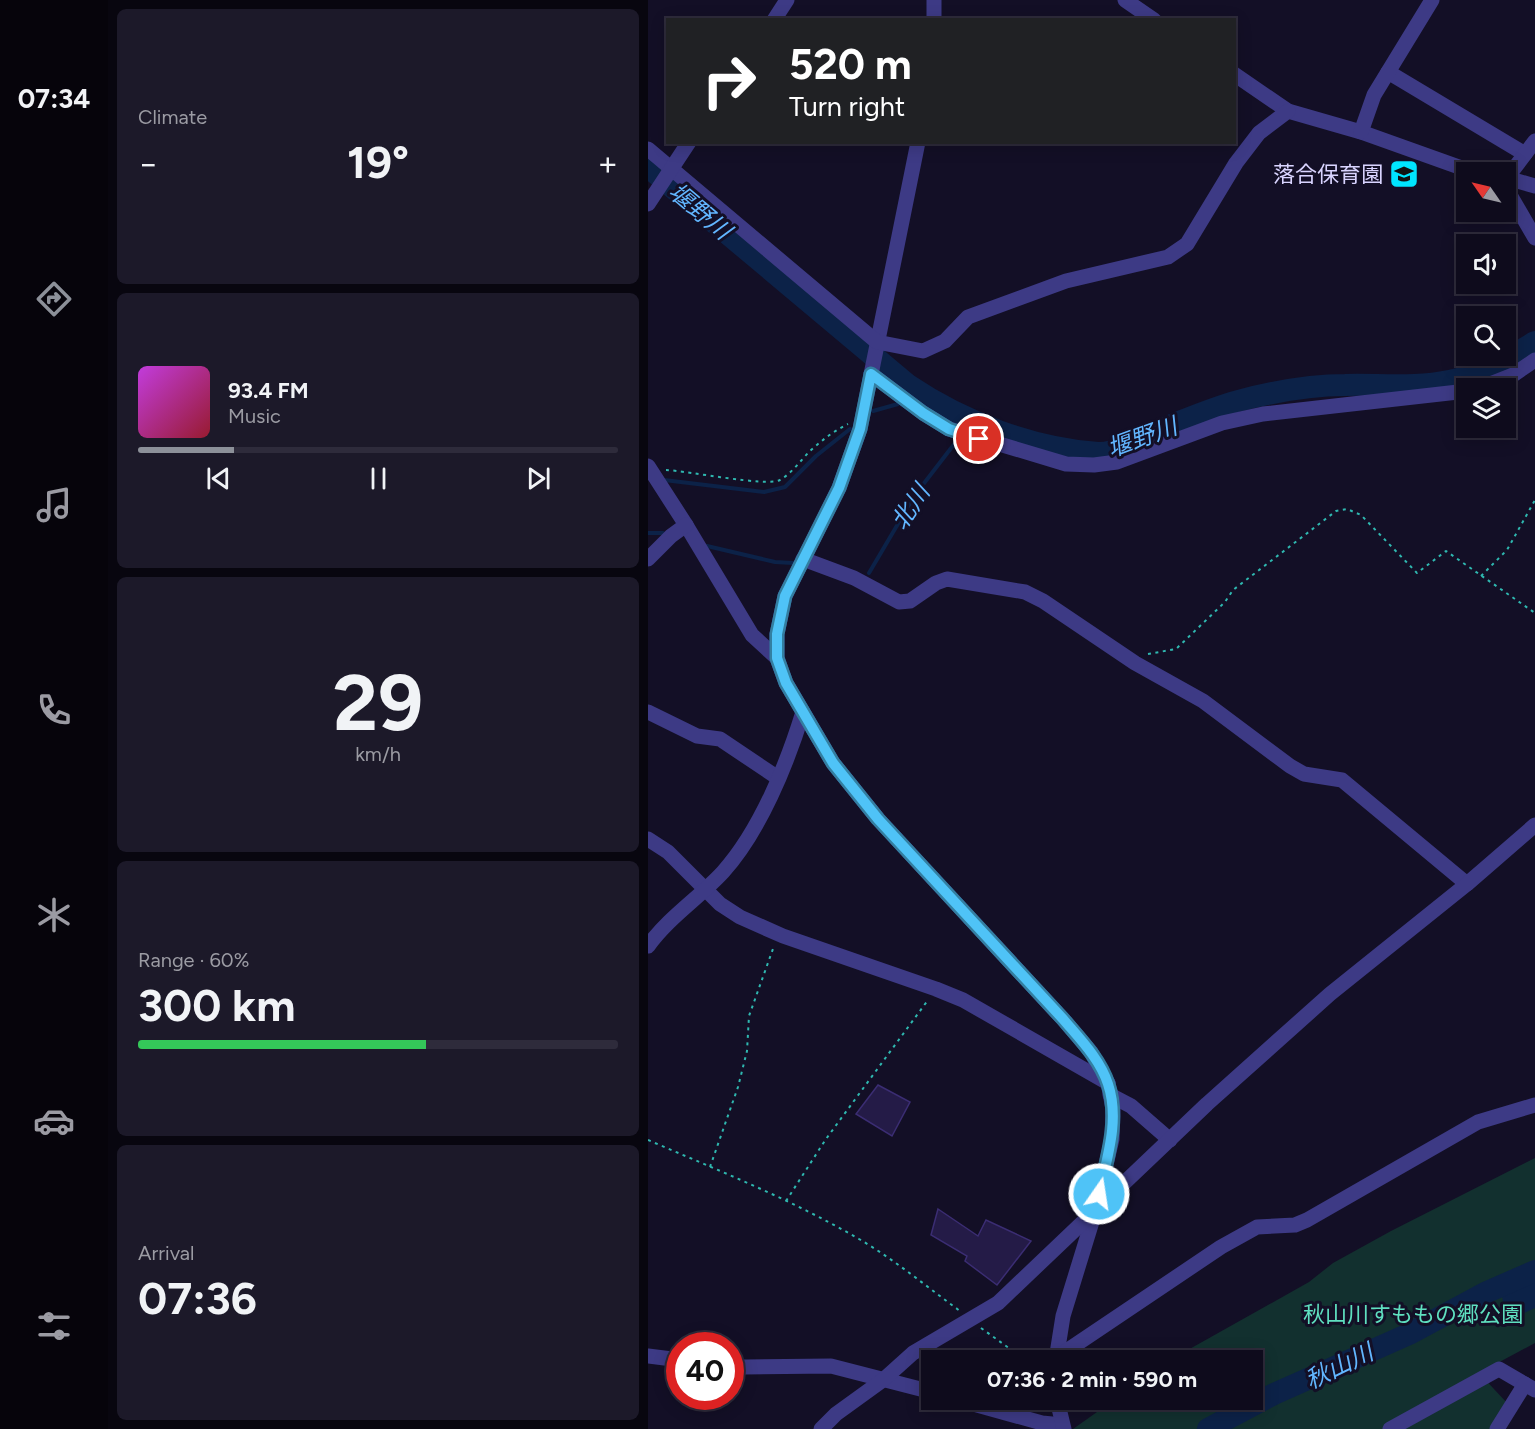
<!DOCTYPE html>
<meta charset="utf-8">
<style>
:root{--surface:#0e0b1c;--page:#1c1929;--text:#f1f3f6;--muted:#9b9ba3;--line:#2e2b3b;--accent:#8c9099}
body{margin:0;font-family:Figtree,"Noto Sans JP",sans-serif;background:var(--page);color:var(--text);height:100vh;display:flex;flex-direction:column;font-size:22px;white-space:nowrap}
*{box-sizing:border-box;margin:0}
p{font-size:20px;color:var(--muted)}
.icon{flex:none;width:33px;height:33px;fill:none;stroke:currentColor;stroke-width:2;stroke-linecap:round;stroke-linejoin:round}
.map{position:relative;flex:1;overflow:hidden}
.drawer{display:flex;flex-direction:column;gap:9px;padding:9px;background:#08060f;width:540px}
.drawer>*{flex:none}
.banner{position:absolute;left:18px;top:18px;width:570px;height:126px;border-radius:0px;box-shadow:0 3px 15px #0003,0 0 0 2px var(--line);background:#202124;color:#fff;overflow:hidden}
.needle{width:39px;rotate:304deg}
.controls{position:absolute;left:808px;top:162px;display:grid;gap:12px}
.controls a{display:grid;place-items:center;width:60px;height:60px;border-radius:0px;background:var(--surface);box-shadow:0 3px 15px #0003,0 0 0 2px var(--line);font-size:30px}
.speed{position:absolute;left:18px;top:1332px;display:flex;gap:12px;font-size:30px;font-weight:700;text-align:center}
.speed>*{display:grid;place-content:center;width:78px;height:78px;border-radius:50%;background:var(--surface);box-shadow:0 3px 15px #0003,0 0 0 2px var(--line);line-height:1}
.speed .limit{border:9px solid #d22;background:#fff;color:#111}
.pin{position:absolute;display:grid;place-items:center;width:51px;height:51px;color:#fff;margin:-26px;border:3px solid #fff;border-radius:50%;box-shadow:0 2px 6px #0007}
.me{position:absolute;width:66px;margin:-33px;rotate:13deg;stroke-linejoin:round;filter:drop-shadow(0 0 4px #0008)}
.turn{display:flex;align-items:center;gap:21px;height:126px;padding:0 24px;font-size:27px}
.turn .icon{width:78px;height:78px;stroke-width:2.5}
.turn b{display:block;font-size:42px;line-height:51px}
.big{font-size:45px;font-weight:700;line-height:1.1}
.drawer .widget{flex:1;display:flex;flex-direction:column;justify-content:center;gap:9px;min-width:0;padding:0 21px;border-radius:9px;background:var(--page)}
.drawer .dial{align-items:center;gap:0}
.dial b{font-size:78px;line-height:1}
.song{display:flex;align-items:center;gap:18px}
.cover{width:72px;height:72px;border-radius:9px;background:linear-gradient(135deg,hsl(290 70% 55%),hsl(350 70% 35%))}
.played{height:6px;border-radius:3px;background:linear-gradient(90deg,var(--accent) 20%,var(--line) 20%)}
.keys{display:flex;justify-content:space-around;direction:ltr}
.heat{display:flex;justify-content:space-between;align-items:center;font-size:33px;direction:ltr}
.charge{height:9px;border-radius:4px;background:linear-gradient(90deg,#34c759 60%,var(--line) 0)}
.trip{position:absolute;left:273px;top:1350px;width:342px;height:60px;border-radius:0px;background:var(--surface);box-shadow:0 3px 15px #0003,0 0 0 2px var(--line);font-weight:700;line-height:60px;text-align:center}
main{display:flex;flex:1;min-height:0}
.tabs{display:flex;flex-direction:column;width:108px;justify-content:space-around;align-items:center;background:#06040b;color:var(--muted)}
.tabs .icon{width:42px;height:42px}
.tabs .selected{color:var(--accent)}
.tabs b{font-size:27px;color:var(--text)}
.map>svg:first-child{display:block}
</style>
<main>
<nav class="tabs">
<b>07:34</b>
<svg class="icon selected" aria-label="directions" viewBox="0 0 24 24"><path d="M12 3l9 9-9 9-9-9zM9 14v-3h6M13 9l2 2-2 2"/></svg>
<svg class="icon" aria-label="music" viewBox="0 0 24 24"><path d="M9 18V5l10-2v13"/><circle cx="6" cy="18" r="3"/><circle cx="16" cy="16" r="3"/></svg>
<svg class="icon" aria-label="phone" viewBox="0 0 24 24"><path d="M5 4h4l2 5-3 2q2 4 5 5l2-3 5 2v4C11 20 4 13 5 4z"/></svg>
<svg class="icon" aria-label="climate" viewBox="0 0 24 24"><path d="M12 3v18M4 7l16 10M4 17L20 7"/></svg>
<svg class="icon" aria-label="car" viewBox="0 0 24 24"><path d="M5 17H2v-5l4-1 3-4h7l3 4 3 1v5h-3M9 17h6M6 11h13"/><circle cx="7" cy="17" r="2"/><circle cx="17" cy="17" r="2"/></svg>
<svg class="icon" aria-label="filters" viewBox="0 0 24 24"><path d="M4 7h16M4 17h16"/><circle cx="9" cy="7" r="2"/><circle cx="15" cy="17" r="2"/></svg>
</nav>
<section class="drawer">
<div class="widget"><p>Climate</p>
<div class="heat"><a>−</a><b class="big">19°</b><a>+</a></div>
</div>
<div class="widget">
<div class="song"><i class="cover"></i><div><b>93.4 FM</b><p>Music</p></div></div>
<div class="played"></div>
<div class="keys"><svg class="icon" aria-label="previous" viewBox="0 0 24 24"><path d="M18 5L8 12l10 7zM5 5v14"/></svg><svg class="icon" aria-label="pause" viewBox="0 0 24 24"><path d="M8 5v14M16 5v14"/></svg><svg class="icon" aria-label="next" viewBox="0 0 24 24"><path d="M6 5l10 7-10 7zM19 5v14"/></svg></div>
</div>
<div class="widget dial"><b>29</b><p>km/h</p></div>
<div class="widget"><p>Range · 60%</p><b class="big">300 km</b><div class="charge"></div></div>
<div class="widget"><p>Arrival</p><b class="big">07:36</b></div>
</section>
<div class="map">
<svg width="887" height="1429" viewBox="0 0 887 1429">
<rect width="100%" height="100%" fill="#130f26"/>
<path fill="#12302f" d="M887 1158V1343L831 1373 860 1404 845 1429H425L466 1400H604V1360H522L661 1282 685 1263 743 1231Z"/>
<path fill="#0c2248" d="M887 1281V1308L859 1321 854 1296Z"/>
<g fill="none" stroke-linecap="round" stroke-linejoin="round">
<g stroke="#0c2248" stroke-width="4">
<path d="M278 404H288"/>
<path d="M225 411 250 404"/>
<path d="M16 480 116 492 137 487 168 456 202 429"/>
<path d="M0 533H15"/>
<path d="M59 546 127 562 145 563"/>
<path d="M221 573 267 495 307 443"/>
</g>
<g stroke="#0c2248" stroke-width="22">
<path d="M0 167 260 385C315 422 383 448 450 453 470 454 506 433 526 424 546 416 568 407 590 401 624 392 661 385 697 385 730 384 769 388 801 381 834 375 859 359 887 342"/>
<path d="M560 1429 626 1394 761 1334 839 1292 887 1271"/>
</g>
</g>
<g fill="#241b47" stroke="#3b2d73" stroke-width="1.5">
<path d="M230 1085 262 1102 244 1136 208 1114Z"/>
<path d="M290 1209 330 1236 338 1220 383 1241 349 1285 317 1261 319 1256 283 1235Z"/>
</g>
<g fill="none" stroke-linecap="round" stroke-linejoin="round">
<g stroke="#2fb8b0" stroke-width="2" stroke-dasharray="3 4.5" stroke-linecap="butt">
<path d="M18 470C41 471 118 487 132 480 144 473 153 460 162 451 174 440 186 431 200 424"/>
<path d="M833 576 859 550 887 500"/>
<path d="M500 654 528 649 577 602 585 590 688 511 699 509 713 515 769 573 798 551 887 613"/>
<path d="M0 1140C72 1171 144 1200 211 1239 247 1260 279 1287 312 1311"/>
<path d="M62 1167 90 1087 99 1051 101 1016 126 946"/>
<path d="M138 1201 178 1139 280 1000"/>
<path d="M333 1328 376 1359 384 1360"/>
<path d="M387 1360 396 1359"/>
</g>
<g stroke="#3d3a85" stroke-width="15">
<path d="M286 0V20"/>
<path d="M477 0 506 20"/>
<path d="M126 20 139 0"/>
<path d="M740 72 877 154"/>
<path d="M586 74 640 111 713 132 825 172"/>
<path d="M713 132 726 95 784 0"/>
<path d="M270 142 212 429 191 488 137 596 129 634V658L138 683 185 763 230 819 415 1019 443 1052 460 1083 465 1109 464 1139 447 1212 415 1316 408 1360"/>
<path d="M0 149 229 342 275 351 297 341 320 317 418 281 520 257 539 244 588 163 611 133 640 111"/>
<path d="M859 178 887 186"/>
<path d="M858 179 887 141"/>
<path d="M858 188 887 238"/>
<path d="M0 204 41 142"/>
<path d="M223 374 275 413 301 429 418 464 446 465 469 462 574 423 615 414 819 391"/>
<path d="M832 388 865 375 887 360"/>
<path d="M0 466 38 525 104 635 129 658"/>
<path d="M0 559 23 536 38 525"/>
<path d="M155 559 206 578 251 602 262 601 288 583 299 579 377 592 395 601 487 663 555 701 642 766 656 774 694 780 819 884"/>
<path d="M0 712 49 736 72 739 130 778"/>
<path d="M0 839 20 852 72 904 92 917 135 936 288 989 315 1000 460 1083"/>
<path d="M0 946C21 917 51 898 75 872 112 831 139 764 155 712"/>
<path d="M462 1095 483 1106 522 1140"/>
<path d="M0 1356 32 1360"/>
<path d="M408 1358 573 1247 609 1227 647 1225 659 1220 830 1122 887 1105"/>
<path d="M82 1366 96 1367 183 1366 284 1392"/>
<path d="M311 1400 394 1423 414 1425"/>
<path d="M409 1400 416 1429"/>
<path d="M173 1429 188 1414 235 1380 265 1353 350 1303 559 1104 682 994 819 884 887 825"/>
<path d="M742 1429 851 1369 887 1390"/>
<path d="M849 1429 877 1384"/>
</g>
</g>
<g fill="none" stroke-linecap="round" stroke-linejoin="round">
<g stroke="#337fa1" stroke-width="15">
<path id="route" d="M331 439 301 429 275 413 223 374 212 429 191 488 137 596 129 634V658L138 683 185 763 230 819 415 1019C431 1038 452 1059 460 1084 472 1120 459 1158 451 1194"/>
</g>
<use href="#route" stroke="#4fc3f7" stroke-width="10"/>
</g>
<defs>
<g id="school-square" transform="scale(1.5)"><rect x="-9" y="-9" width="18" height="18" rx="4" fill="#00e5ff" stroke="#130f26"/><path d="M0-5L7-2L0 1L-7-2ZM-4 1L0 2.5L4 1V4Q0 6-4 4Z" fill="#111"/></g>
</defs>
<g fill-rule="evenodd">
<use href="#school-square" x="756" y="174"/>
</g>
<g text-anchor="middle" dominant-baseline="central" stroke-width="6" stroke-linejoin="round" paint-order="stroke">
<g font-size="22" fill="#d9d4ff" stroke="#130f26" text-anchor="end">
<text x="735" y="174">落合保育園</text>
</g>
<g font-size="22" fill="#5fe0c0" stroke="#130f26">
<text x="765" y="1314">秋山川すももの郷公園</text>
</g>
<g font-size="24" font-style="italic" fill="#62b6ff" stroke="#130f26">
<text transform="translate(52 211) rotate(40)">堰野川</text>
<text transform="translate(494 437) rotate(-20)">堰野川</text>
<text transform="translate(262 507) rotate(-57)">北川</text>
<text transform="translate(691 1366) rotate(-26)">秋山川</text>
</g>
</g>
</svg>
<div class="controls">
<a><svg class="needle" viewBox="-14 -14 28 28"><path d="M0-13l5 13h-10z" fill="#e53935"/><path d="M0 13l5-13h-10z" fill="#9b9ba3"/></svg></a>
<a><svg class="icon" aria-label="sound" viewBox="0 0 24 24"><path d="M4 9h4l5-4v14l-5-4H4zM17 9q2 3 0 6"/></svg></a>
<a><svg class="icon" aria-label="search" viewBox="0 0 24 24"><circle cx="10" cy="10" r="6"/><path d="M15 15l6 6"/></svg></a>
<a><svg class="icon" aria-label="layers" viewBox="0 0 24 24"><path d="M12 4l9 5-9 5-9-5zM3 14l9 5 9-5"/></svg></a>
</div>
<div class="speed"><div class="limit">40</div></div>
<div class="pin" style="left:331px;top:439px;background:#d93025"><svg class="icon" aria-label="arrive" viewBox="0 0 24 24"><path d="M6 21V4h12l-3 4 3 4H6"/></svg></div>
<svg class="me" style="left:451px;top:1194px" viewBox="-20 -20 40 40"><circle r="17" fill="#4fc3f7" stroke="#fff" stroke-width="3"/><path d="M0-11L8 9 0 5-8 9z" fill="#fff"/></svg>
<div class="trip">07:36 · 2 min · 590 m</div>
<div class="banner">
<div class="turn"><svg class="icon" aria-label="right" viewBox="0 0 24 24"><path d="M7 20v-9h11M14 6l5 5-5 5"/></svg><div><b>520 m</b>Turn right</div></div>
</div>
</div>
</main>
